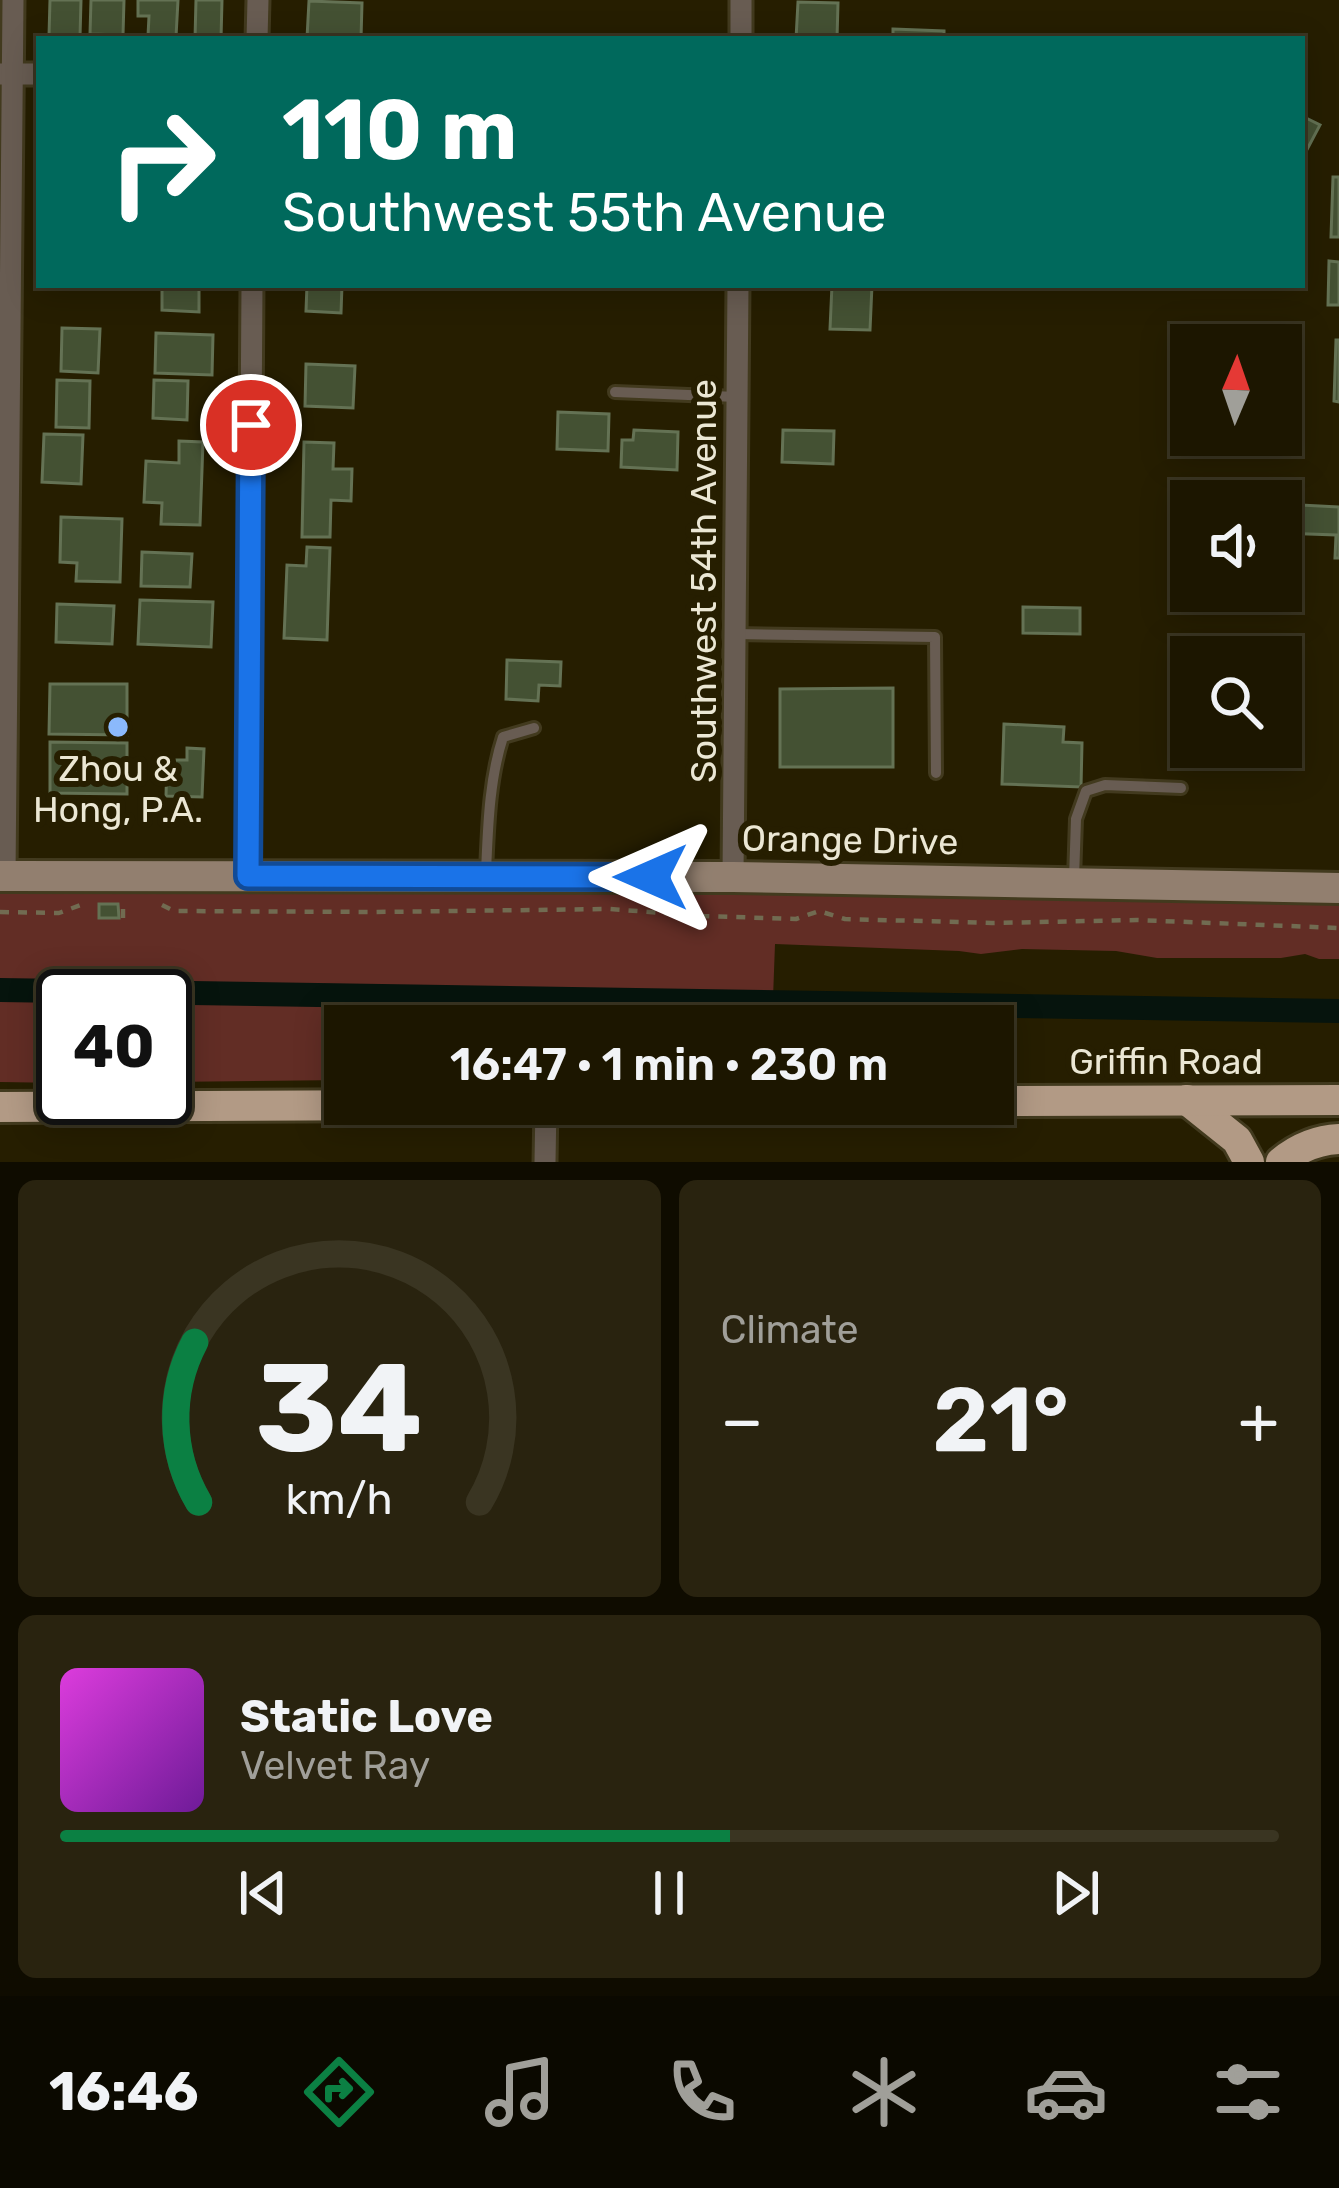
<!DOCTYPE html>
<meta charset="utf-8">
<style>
:root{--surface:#1c1600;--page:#29230f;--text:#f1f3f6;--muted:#a09f99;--line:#3a3522;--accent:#0b8043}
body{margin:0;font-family:Rubik,sans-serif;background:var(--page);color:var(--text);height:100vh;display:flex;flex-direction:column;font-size:45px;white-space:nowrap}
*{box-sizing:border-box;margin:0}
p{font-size:39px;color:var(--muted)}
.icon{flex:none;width:66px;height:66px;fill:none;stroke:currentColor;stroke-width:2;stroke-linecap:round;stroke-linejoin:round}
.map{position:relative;height:1162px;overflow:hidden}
.drawer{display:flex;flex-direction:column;gap:18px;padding:18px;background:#0f0c00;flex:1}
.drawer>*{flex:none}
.guide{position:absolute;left:36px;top:36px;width:1269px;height:252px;border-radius:0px;box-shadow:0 6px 30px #0003,0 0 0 3px var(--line);background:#00695c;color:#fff;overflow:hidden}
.needle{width:78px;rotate:2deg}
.fabs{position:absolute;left:1170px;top:324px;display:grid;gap:24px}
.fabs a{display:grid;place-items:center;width:132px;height:132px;border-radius:0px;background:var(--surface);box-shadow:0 6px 30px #0003,0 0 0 3px var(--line);font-size:60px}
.speed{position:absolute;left:36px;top:969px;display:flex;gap:24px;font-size:60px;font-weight:700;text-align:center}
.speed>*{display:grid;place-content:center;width:156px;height:156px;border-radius:50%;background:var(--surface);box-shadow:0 6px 30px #0003,0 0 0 3px var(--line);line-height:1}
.speed .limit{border:6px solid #111;border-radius:18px;background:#fff;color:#111}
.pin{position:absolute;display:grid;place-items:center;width:102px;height:102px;color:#fff;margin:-51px;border:6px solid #fff;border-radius:50%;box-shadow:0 3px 12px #0007}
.me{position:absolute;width:132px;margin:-66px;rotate:270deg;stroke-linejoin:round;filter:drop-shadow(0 0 9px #0008)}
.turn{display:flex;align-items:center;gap:42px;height:252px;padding:0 48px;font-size:54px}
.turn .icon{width:156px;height:156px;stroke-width:2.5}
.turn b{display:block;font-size:84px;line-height:102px}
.big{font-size:90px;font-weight:600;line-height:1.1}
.drawer .tile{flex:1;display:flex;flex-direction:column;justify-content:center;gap:18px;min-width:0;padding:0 42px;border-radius:18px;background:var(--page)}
.drawer .dial{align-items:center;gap:0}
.dial svg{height:312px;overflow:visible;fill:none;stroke:var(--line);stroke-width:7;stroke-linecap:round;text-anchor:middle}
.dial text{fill:var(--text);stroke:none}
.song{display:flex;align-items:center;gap:36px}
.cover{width:144px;height:144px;border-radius:18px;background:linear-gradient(135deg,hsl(300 70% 55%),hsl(280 70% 35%))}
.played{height:12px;border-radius:6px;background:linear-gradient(90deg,var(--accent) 55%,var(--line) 55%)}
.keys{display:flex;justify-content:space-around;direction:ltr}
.heat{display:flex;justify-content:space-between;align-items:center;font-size:66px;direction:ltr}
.drawer .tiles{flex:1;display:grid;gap:18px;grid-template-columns:1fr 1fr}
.tile:last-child{grid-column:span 2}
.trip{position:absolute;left:324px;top:1005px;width:690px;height:120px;border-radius:0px;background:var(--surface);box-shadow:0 6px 30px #0003,0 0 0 3px var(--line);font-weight:600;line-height:120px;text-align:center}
.tab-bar{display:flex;height:192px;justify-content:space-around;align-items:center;background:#0b0900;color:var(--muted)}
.tab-bar .icon{width:84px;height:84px}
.tab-bar .active{color:var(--accent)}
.tab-bar b{font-size:54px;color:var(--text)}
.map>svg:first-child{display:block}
</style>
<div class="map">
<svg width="1339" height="1162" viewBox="0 0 1339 1162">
<rect width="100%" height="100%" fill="#261e00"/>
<path fill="#622d25" d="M0 888H610L1339 903V959H1319L1305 954 1281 958H1157L1116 951 1022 949 981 954 959 951 775 944 772 1026H345V1080L165 1082V996H63V1083L0 1082Z"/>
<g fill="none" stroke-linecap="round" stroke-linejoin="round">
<path stroke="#06140d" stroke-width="24" d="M0 990 1339 1011"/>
</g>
<g fill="#445133" stroke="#647254" stroke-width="3">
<path d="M50 0H81L80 37 49 36Z"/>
<path d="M91 0H124L123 35 90 34Z"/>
<path d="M138 0H178L176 37 148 36 149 16H138Z"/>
<path d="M196 0H222L221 39H195Z"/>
<path d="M309 1 362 3 361 39 307 38Z"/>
<path d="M798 2 838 3 837 39H796Z"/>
<path d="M893 29 944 31V39H893Z"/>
<path d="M1302 116 1320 125 1302 159Z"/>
<path d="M1333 177H1339V237H1331Z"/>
<path d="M1329 261 1339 262V305H1328Z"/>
<path d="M162 285H199V312L162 310Z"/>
<path d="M307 285H342L341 313 306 311Z"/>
<path d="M832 285H872L870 330 830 329Z"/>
<path d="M62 328 100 329 98 373 61 371Z"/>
<path d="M156 333 213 335 212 375 155 373Z"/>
<path d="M1336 340H1339V402L1334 401Z"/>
<path d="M306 364 355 366 353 408 305 406Z"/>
<path d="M57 380 90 381 89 428 56 427Z"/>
<path d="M154 380 188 381 187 420 153 418Z"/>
<path d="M558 412 609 414 608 451 557 449Z"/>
<path d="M634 430 678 432 677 470 621 467 622 440H633Z"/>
<path d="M783 430 834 431 833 464 782 462Z"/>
<path d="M44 434 83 435 81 484 42 482Z"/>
<path d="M179 441 203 442 200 525 161 524 162 503 144 502 146 461 179 463Z"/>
<path d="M304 442 334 443 333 469H352L351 501 331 500 330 537H302Z"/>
<path d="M1281 504 1339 507V558H1335L1336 535 1281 533Z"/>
<path d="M61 517 122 519 120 582 76 581 77 563 60 562Z"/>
<path d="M307 547 330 548 327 640 284 638 287 565 306 566Z"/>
<path d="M142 552 192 554 190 587 141 586Z"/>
<path d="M140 600 213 602 211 647 138 644Z"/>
<path d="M57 604 114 606 112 644 56 642Z"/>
<path d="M1023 607 1080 608V634L1023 633Z"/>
<path d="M507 660 561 662 560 686 539 685 538 701 506 699Z"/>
<path d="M50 684H127V735L49 734Z"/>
<path d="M893 688V767H780V689Z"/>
<path d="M1004 724 1064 727 1063 742 1082 743 1081 787 1002 784Z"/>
<path d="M50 742 127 743V794L50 793Z"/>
<path d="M187 748 204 749 202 797 166 796 167 760H187Z"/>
<path d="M99 904H118L119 918H99Z"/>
</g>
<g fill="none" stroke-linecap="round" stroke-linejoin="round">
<g stroke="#423a1e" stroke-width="16">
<g id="lane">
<path d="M615 392 737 397"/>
<path d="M735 634 935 637 936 773"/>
<path d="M486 872C488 828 489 780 503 737L534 728"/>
<path d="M1074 879 1076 819 1086 791 1105 785 1181 788"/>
</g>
</g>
<g stroke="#423a1e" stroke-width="27">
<g id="street">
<path d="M257 39 258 0"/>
<path d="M741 39V0"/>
<path d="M0 74H39"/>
<path d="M5 876 13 0"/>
<path d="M248 876 252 285"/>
<path d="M733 877 738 285"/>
<path d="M545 1162 546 1104"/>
</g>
</g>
<g stroke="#423a1e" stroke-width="36">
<path id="secondary" d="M0 876 733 877 1339 888"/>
</g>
<g stroke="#423a1e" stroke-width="36">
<g id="primary">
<path d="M1187 1100 1237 1140 1249 1162"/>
<path d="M993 1101 1339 1100"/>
<path d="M0 1107 591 1104"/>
<path d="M1281 1162C1298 1148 1316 1140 1339 1139"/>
</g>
</g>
<g stroke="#716b51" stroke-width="4.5" stroke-dasharray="9 9" stroke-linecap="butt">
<path d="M162 905 174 911 375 912 609 909 704 916 796 919 819 911 845 919 992 923 1137 920 1339 928"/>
<path d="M0 912 59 913 86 903"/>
<path d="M123 918V900"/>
</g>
<use href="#lane" stroke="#685c52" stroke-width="10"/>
<use href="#street" stroke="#685c52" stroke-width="21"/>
<use href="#secondary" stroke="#927f6f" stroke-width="30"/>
<use href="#primary" stroke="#b29a85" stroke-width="30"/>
</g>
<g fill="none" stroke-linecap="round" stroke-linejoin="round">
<g stroke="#114b97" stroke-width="30">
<path id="route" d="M251 425 248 876 651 877"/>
</g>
<use href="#route" stroke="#1a73e8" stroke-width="21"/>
</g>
<circle fill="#8bb9fc" stroke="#261e00" stroke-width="4.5" cx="118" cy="727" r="12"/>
<g text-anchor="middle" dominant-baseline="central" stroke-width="12" stroke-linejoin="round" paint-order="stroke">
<g font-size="36" fill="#ebe7d4" stroke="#261e00">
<text transform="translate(703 581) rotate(-90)">Southwest 54th Avenue</text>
<text transform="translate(850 840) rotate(1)">Orange Drive</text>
<text x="1166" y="1061">Griffin Road</text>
</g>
<g font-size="36" fill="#ebe7d4" stroke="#261e00">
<text x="118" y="768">Zhou &amp;<tspan x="118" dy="41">Hong, P.A.</tspan></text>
</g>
</g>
</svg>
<div class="fabs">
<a><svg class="needle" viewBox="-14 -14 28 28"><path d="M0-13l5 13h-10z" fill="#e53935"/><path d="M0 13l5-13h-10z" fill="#a09f99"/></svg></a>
<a><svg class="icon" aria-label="sound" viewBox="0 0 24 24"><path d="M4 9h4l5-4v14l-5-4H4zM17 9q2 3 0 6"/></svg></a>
<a><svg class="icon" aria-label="search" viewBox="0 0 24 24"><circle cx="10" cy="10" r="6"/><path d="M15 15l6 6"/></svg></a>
</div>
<div class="speed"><div class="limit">40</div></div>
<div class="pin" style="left:251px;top:425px;background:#d93025"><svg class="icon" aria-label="arrive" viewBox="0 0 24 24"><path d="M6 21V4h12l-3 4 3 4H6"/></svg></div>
<svg class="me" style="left:651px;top:877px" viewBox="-20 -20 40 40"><path d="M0-17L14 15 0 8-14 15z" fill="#1a73e8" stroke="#fff" stroke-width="4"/></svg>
<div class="trip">16:47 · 1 min · 230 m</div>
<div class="guide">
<div class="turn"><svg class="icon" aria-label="right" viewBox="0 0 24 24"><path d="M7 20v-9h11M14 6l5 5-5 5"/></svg><div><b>110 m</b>Southwest 55th Avenue</div></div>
</div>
</div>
<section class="drawer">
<div class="tiles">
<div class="tile dial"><svg viewBox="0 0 100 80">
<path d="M14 69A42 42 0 1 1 86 69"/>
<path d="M14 69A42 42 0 0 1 13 28" stroke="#0b8043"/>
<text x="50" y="56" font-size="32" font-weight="700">34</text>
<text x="50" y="72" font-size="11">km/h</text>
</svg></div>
<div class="tile"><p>Climate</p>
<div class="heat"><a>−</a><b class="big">21°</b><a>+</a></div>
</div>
<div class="tile">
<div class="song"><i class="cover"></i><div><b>Static Love</b><p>Velvet Ray</p></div></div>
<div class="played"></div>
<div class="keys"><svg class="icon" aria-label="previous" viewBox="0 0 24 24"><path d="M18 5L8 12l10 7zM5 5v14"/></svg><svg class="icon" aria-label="pause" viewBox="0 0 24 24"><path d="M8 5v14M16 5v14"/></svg><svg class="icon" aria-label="next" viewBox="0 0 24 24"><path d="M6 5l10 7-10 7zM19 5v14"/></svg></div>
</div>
</div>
</section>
<nav class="tab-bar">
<b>16:46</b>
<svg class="icon active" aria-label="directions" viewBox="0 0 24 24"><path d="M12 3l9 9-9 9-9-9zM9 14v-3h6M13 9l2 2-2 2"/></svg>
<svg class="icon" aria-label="music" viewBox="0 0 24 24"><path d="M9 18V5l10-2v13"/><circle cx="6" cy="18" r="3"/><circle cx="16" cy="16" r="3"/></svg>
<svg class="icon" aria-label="phone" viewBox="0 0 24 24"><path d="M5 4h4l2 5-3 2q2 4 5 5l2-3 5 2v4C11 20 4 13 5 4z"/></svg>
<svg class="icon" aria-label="climate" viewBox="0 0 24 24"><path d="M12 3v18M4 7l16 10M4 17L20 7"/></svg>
<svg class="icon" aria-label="car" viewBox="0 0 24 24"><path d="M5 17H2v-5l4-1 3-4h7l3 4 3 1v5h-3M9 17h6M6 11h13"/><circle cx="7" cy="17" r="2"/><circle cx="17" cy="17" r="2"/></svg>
<svg class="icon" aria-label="filters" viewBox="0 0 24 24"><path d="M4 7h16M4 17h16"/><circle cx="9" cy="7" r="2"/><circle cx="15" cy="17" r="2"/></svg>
</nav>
